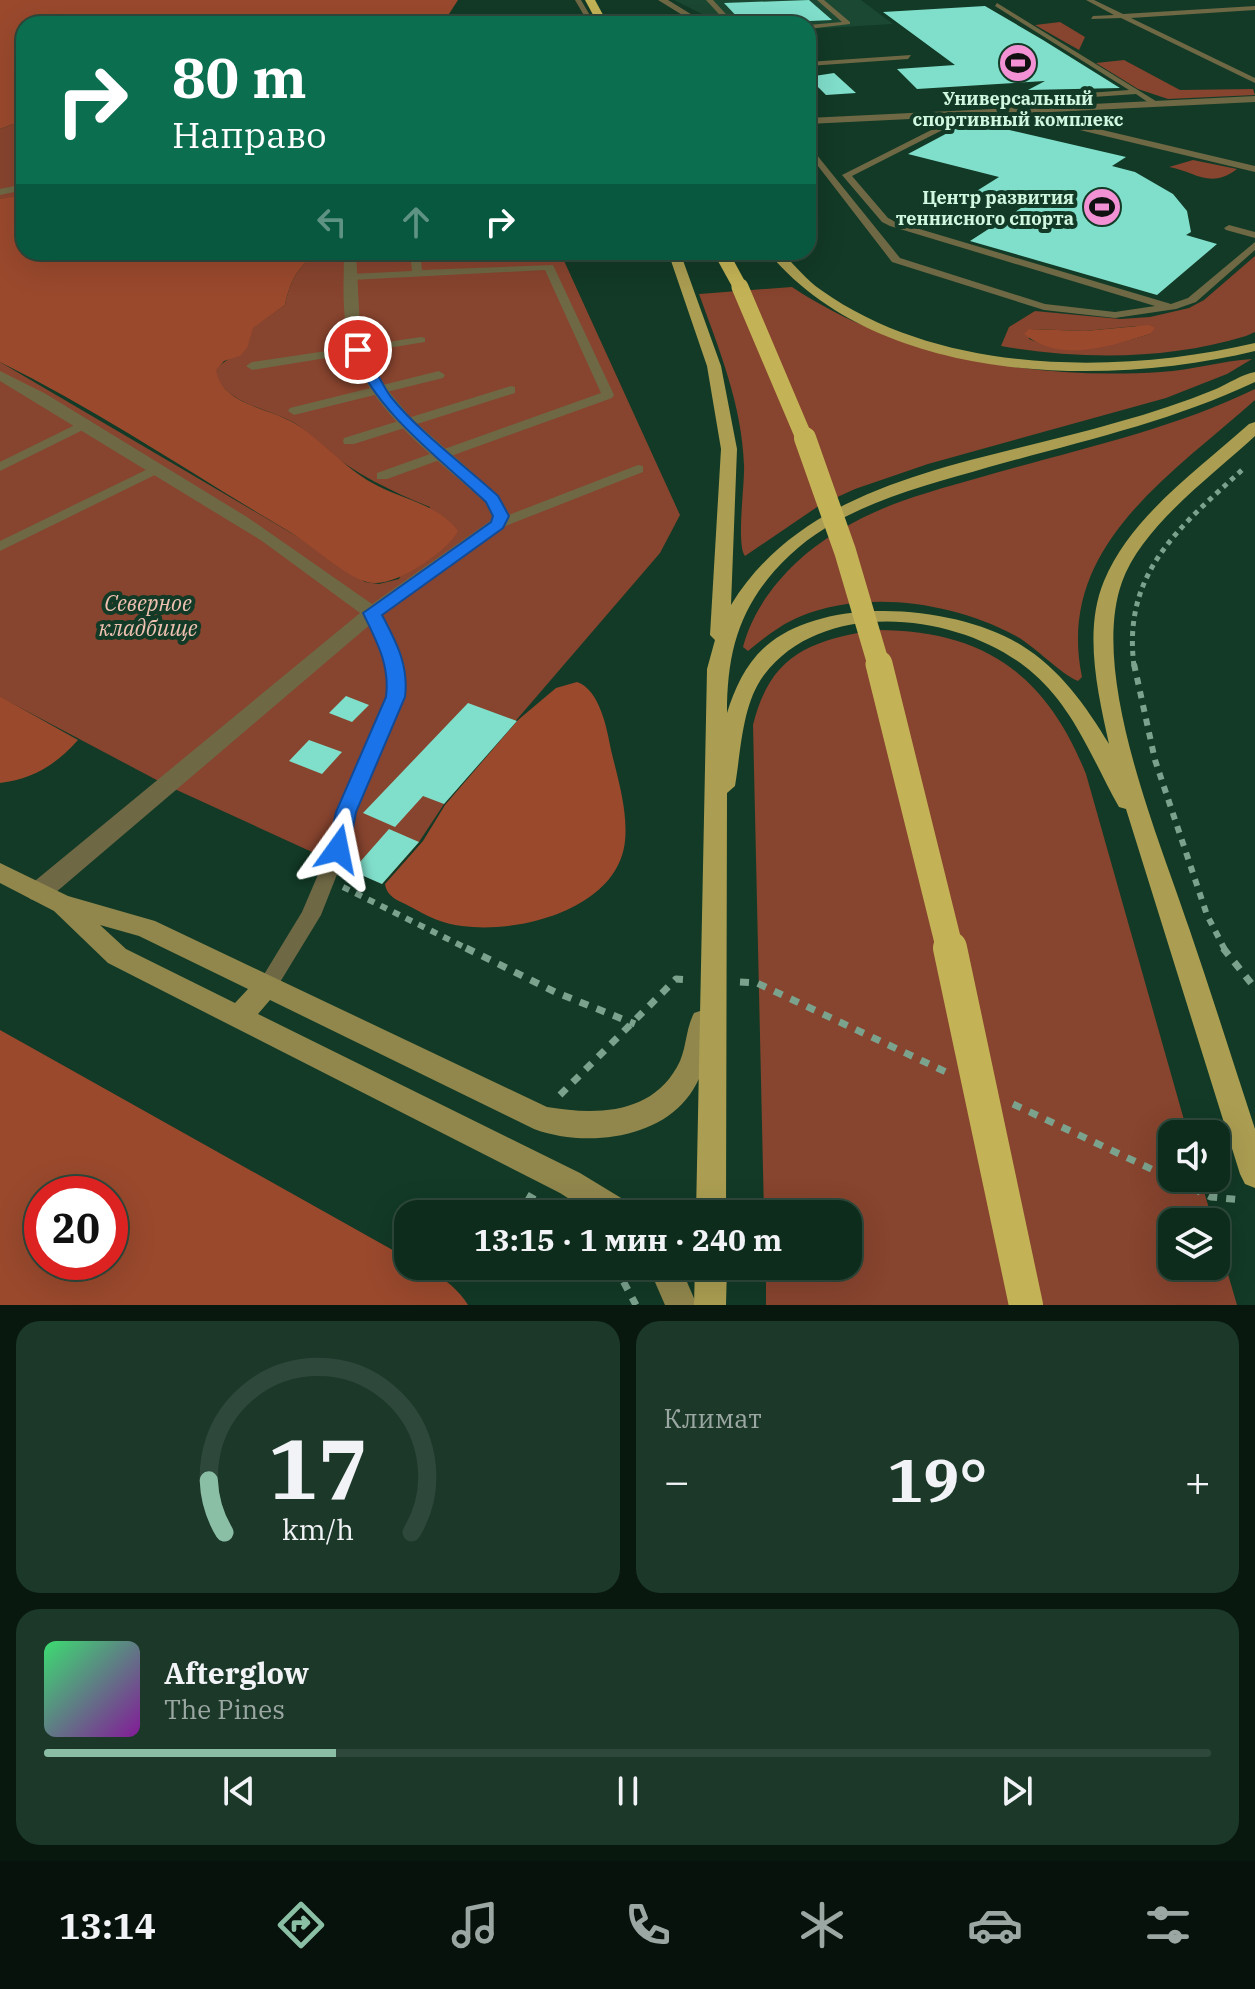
<!DOCTYPE html>
<html lang="ru">
<meta charset="utf-8">
<style>
:root{--surface:#0e2c1c;--page:#1c3829;--text:#f1f3f6;--muted:#9ba7a3;--line:#2e483b;--accent:#8abfa5}
body{margin:0;font-family:"IBM Plex Serif",serif;background:var(--page);color:var(--text);height:100vh;display:flex;flex-direction:column;font-size:30px;white-space:nowrap}
*{box-sizing:border-box;margin:0}
p{font-size:26px;color:var(--muted)}
.icon{flex:none;width:44px;height:44px;fill:none;stroke:currentColor;stroke-width:2;stroke-linecap:round;stroke-linejoin:round}
.map{position:relative;height:1305px;overflow:hidden}
.panel{display:flex;flex-direction:column;gap:16px;padding:16px;background:#08180f;flex:1}
.panel>*{flex:none}
.top-card{position:absolute;left:16px;top:16px;width:800px;height:244px;border-radius:24px;box-shadow:0 8px 32px #0002,0 0 0 2px var(--line);background:#0b6e4f;color:#fff;overflow:hidden}
.fabs{position:absolute;left:1158px;top:1120px;display:grid;gap:16px}
.fabs a{display:grid;place-items:center;width:72px;height:72px;border-radius:16px;background:var(--surface);box-shadow:0 8px 32px #0002,0 0 0 2px var(--line);font-size:40px}
.speed{position:absolute;left:24px;top:1176px;display:flex;gap:16px;font-size:40px;font-weight:700;text-align:center}
.speed>*{display:grid;place-content:center;width:104px;height:104px;border-radius:50%;background:var(--surface);box-shadow:0 8px 32px #0002,0 0 0 2px var(--line);line-height:1}
.speed .limit{border:12px solid #d22;background:#fff;color:#111}
.pin{position:absolute;display:grid;place-items:center;width:68px;height:68px;color:#fff;margin:-34px;border:4px solid #fff;border-radius:50%;box-shadow:0 2px 8px #0007}
.me{position:absolute;width:88px;margin:-44px;rotate:12deg;stroke-linejoin:round;filter:drop-shadow(0 0 6px #0008)}
.turn{display:flex;align-items:center;gap:28px;height:168px;padding:0 24px;font-size:36px}
.turn .icon{width:104px;height:104px;stroke-width:2.5}
.turn b{display:block;font-size:56px;line-height:68px}
.lanes{display:flex;align-items:center;height:76px;padding:0 24px;background:#0003;justify-content:center;gap:40px;direction:ltr}
.lanes .off{opacity:.35}
.big{font-size:60px;font-weight:700;line-height:1.1}
.panel .card{flex:1;display:flex;flex-direction:column;justify-content:center;gap:12px;min-width:0;padding:0 28px;border-radius:24px;background:var(--page)}
.panel .dial{align-items:center;gap:0}
.dial svg{height:208px;overflow:visible;fill:none;stroke:var(--line);stroke-width:7;stroke-linecap:round;text-anchor:middle}
.dial text{fill:var(--text);stroke:none}
.song{display:flex;align-items:center;gap:24px}
.cover{width:96px;height:96px;border-radius:12px;background:linear-gradient(135deg,hsl(140 70% 55%),hsl(290 70% 35%))}
.played{height:8px;border-radius:4px;background:linear-gradient(90deg,var(--accent) 25%,var(--line) 25%)}
.keys{display:flex;justify-content:space-around;direction:ltr}
.heat{display:flex;justify-content:space-between;align-items:center;font-size:44px;direction:ltr}
.panel .tiles{flex:1;display:grid;gap:16px;grid-template-columns:1fr 1fr}
.card:last-child{grid-column:span 2}
.trip{position:absolute;left:394px;top:1200px;width:468px;height:80px;border-radius:24px;background:var(--surface);box-shadow:0 8px 32px #0002,0 0 0 2px var(--line);font-weight:700;line-height:80px;text-align:center}
.dock{display:flex;height:128px;justify-content:space-around;align-items:center;background:#06120b;color:var(--muted)}
.dock .icon{width:56px;height:56px}
.dock .selected{color:var(--accent)}
.dock b{font-size:36px;color:var(--text)}
.map>svg:first-child{display:block}
</style>
<div class="map">
<svg width="1255" height="1305" viewBox="0 0 1255 1305">
<rect width="100%" height="100%" fill="#123a26"/>
<path fill="#1b4832" d="M674 0H861L893 24 808 29V24H722Z"/>
<g fill="#87442e" fill-rule="evenodd">
<path d="M1060 22 1085 37 1079 50 1035 25Z"/>
<path d="M1124 60 1180 90 1253 89 1255 95 1168 99 1138 89 1096 63Z"/>
<path d="M24 120V198L0 199V129Z"/>
<path d="M1193 160 1237 169C1210 190 1194 171 1169 167Z"/>
<path d="M320 252H560L680 515 660 553 444 804 419 842 382 884 168 786 0 697V362L310 544 365 582 379 584 399 579 430 507C390 491 356 474 322 447 314 441 307 432 299 426 272 407 224 407 215 370 235 350 244 361 252 328L285 305C290 281 298 265 320 252Z"/>
<path d="M1255 256V332L1246 336C1167 360 1082 360 1001 346L1009 327 1035 311 1120 319 1150 317 1189 308 1204 300ZM1136 326 1150 334C1109 346 1069 356 1029 339V329L1085 331Z"/>
<path d="M792 287C899 358 1034 380 1161 372 1192 370 1222 361 1252 359L1227 374 1166 398 928 464 855 489 820 505 745 556C736 544 745 484 744 465 742 405 719 349 699 294Z"/>
<path d="M1255 389V400C1170 476 1055 547 1082 677L1078 681C1060 674 1035 646 1014 635 953 602 864 589 799 617 780 625 764 638 748 651L743 647C756 597 798 554 842 529 883 504 932 491 978 478 1070 451 1169 431 1255 389Z"/>
<path d="M874 630C983 629 1046 674 1086 774L1188 1134H1172V1178H1200L1213 1222H1172V1266H1216V1233L1237 1305H766V1266H848V1214H764L753 725C770 656 808 641 874 630Z"/>
</g>
<g fill="#9a492d" fill-rule="evenodd">
<path d="M0 0H458L447 17 448 24H24V120L0 129Z"/>
<path d="M20 196 24 198V252H320C298 265 290 281 285 305L253 328 247 348 240 356 224 361 216 370C223 407 272 407 299 426 326 445 348 471 378 486 405 500 439 505 458 531 447 552 392 590 367 582 344 576 312 545 290 532 195 476 99 411 0 362V199Z"/>
<path d="M1149 325 1155 328 1150 334C1109 346 1062 364 1024 334L1029 329 1085 331Z"/>
<path d="M577 682C600 690 607 729 611 750 618 779 628 811 625 841 618 909 519 934 462 926 443 924 427 916 411 907 400 901 387 898 385 884L423 841 445 805 518 720 556 688Z"/>
<path d="M0 697H1L78 740C57 764 33 779 0 783Z"/>
<path d="M0 1030 398 1253 408 1259V1266C430 1266 457 1286 468 1305H0ZM42 1194H110V1262H42Z"/>
</g>
<g fill="#80dfcb">
<path d="M809 0 832 20 744 24 724 3Z"/>
<path d="M985 6 1043 40 1120 88 1028 90 1045 81 917 89 897 69 955 65 883 12Z"/>
<path d="M834 73 856 93 826 95 808 77Z"/>
<path d="M970 121 1126 157 1112 166 1135 172 1173 194 1187 211 1191 232 1186 235 1217 244 1157 295 970 241 1021 208 975 192 999 177 908 154Z"/>
<path d="M346 696 369 705 352 722 329 713Z"/>
<path d="M468 703 517 721 444 804 423 796 395 827 363 813Z"/>
<path d="M309 740 342 752 322 774 289 761Z"/>
<path d="M389 829 419 842 382 884 352 871Z"/>
</g>
<g fill="none" stroke-linecap="round" stroke-linejoin="round">
<path stroke="#7ba28d" stroke-width="5" stroke-dasharray="5 5" stroke-linecap="butt" d="M1134 666C1122 572 1180 527 1242 470"/>
<g stroke="#7ba28d" stroke-width="6" stroke-dasharray="7 7" stroke-linecap="butt">
<path d="M1134 664 1155 760 1207 915 1225 950"/>
<path d="M343 887 470 950"/>
</g>
<g stroke="#7ba28d" stroke-width="7" stroke-dasharray="9 9" stroke-linecap="butt">
<path d="M466 948 555 992 635 1024"/>
<path d="M1223 948 1255 988"/>
<path d="M740 982 757 983 946 1072"/>
<path d="M560 1095 676 979 690 980"/>
<path d="M1013 1104 1211 1197 1242 1200"/>
<path d="M527 1195 559 1214"/>
<path d="M615 1266 636 1305"/>
</g>
<g fill="#6f6845" fill-rule="evenodd">
<path d="M575 0H581L595 24H589Z"/>
<path d="M706 0H713L735 24H728Z"/>
<path d="M817 0H824L850 22V24L808 29V25L842 22Z"/>
<path d="M1086 0H1094L1123 14 1255 6V10L1131 18 1255 78V83L1121 18 1091 19 1093 16 1114 15Z"/>
<path d="M997 3 1159 103 1152 105 1136 94 1022 102 1014 109 1255 166V172L1005 112V108L1020 98 1129 90 995 6Z"/>
<path d="M911 55 908 59 808 66V62Z"/>
<path d="M969 111 972 115 852 176 888 218 896 222 1171 304 1188 298 1255 242V250L1196 302 1176 309 1115 318 1044 310 892 262 808 153V144L900 258 1045 304 1115 312 1155 306 890 226 882 222 842 175Z"/>
<path d="M1229 225 1255 232V238L1226 230 1224 228Z"/>
<path d="M410 252H420L422 270 553 265 614 395 612 398 387 479H377V473L601 393 545 270 351 280 346 277 351 274 412 271Z"/>
<path d="M421 337 425 338V342L252 370 246 366 252 362Z"/>
<path d="M439 371 445 375 443 378 294 415 288 411 290 408Z"/>
<path d="M511 386 515 387V393L354 444H344L343 441 344 438Z"/>
<path d="M87 419 93 423 91 426 0 471V462Z"/>
<path d="M156 465 163 469 161 472 0 551V541Z"/>
<path d="M638 465 643 466V472L503 527 498 528 491 524 493 521Z"/>
<path d="M372 608 380 613 399 654 404 674 403 697 355 812 347 849 321 915 274 992 267 995 260 992 257 986 302 912 329 849 337 812 387 697 386 664 364 613Z"/>
</g>
<g fill="#6f6845" fill-rule="evenodd">
<path d="M658 0H668L707 24H697Z"/>
<path d="M1255 96V102L808 124V118Z"/>
<path d="M24 184V190L0 195V189Z"/>
<path d="M344 252H356L360 327 376 376 412 419 498 495 510 516 507 524 379 617 48 899 39 902 30 899 27 892 30 885 360 613 262 541 0 381V371L46 394 247 517 372 604 490 521 492 516 485 502C431 453 357 403 346 326 342 302 344 276 344 252Z"/>
</g>
<g fill="#91874d" fill-rule="evenodd">
<path d="M0 863 68 896 155 921 547 1107C595 1115 650 1115 677 1067 687 1050 685 1030 694 1013L703 1010 712 1013C719 1027 713 1047 707 1061 700 1077 694 1092 682 1104 647 1141 579 1146 534 1129L270 1000 258 1014 580 1173 631 1204 635 1214H593L560 1193 108 963 54 911 0 883ZM100 925 139 936 248 989 235 1003 126 949Z"/>
<path d="M648 1266H680L697 1305H665Z"/>
</g>
<g fill="#ab9e52" fill-rule="evenodd">
<path d="M668 252H680L721 366 737 449 731 605C809 476 985 462 1118 422 1151 413 1184 402 1216 389 1229 383 1241 375 1255 372V382C1170 422 1079 442 989 467 921 487 843 505 790 555 741 601 727 648 727 713 735 687 748 659 771 642 833 595 957 606 1021 645 1060 669 1086 706 1109 744 1098 694 1083 631 1104 581 1131 516 1199 469 1249 424L1255 422V436C1213 475 1141 527 1122 582 1089 674 1159 838 1189 928 1212 995 1233 1062 1255 1129V1188L1245 1184 1240 1174 1126 809 1119 807C1093 761 1075 710 1034 674 966 613 824 595 764 675 742 704 741 751 735 786L727 793 726 1214H696L707 669 715 640 710 635 721 449 707 366Z"/>
<path d="M768 252H781C794 264 806 280 821 290 940 375 1118 375 1255 343V351C1102 388 877 384 768 252Z"/>
<path d="M695 1266H727L726 1305H694Z"/>
</g>
<g fill="#c4b356" fill-rule="evenodd">
<path d="M585 0H595L608 24H598Z"/>
<path d="M713 252H729L748 287 746 290H734Z"/>
</g>
<path stroke="#c4b356" stroke-width="17" d="M740 287 805 440"/>
<path stroke="#c4b356" stroke-width="22" d="M805 438 845 551 879 666"/>
<path stroke="#c4b356" stroke-width="27" d="M879 664 950 950"/>
<path stroke="#c4b356" stroke-width="34" d="M950 948 1026 1305"/>
</g>
<path fill="#1a73e8" stroke="#114b97" stroke-width="2" d="M358 346C367 350 382 386 391 397 419 432 464 465 498 496L509 516 503 528 382 615C396 642 409 665 405 697L356 812 349 849 338 857 328 849 336 812 386 697C390 665 377 642 363 613L491 522 493 516 486 502C436 455 378 414 351 350Z"/>
<defs>
<g id="stadium-disc" transform="scale(2)"><circle r="9.5" fill="#f391d5" stroke="#123a26"/><path d="M0-5a6.5 5 0 1 0 0 10a6.5 5 0 1 0 0-10ZM-3.5-1.8h7v3.6h-7Z" fill="#111"/></g>
</defs>
<g fill-rule="evenodd">
<use href="#stadium-disc" x="1018" y="63"/>
<use href="#stadium-disc" x="1102" y="207"/>
</g>
<g text-anchor="middle" dominant-baseline="central" stroke-width="8" stroke-linejoin="round" paint-order="stroke">
<g font-size="18" font-weight="bold" fill="#d2f7e1" stroke="#123a26">
<text x="1018" y="98">Универсальный<tspan x="1018" dy="21">спортивный комплекс</tspan></text>
<text x="1074" y="197" text-anchor="end">Центр развития<tspan x="1074" dy="21">теннисного спорта</tspan></text>
</g>
<g font-size="22" font-style="italic" fill="#efc1b1" stroke="#123a26">
<text x="148" y="602">Северное<tspan x="148" dy="25">кладбище</tspan></text>
</g>
</g>
</svg>
<div class="fabs">
<a><svg class="icon" aria-label="sound" viewBox="0 0 24 24"><path d="M4 9h4l5-4v14l-5-4H4zM17 9q2 3 0 6"/></svg></a>
<a><svg class="icon" aria-label="layers" viewBox="0 0 24 24"><path d="M12 4l9 5-9 5-9-5zM3 14l9 5 9-5"/></svg></a>
</div>
<div class="speed"><div class="limit">20</div></div>
<div class="pin" style="left:358px;top:350px;background:#d93025"><svg class="icon" aria-label="arrive" viewBox="0 0 24 24"><path d="M6 21V4h12l-3 4 3 4H6"/></svg></div>
<svg class="me" style="left:338px;top:849px" viewBox="-20 -20 40 40"><path d="M0-17L14 15 0 8-14 15z" fill="#1a73e8" stroke="#fff" stroke-width="4"/></svg>
<div class="trip">13:15 · 1 мин · 240 m</div>
<div class="top-card">
<div class="turn"><svg class="icon" aria-label="right" viewBox="0 0 24 24"><path d="M7 20v-9h11M14 6l5 5-5 5"/></svg><div><b>80 m</b>Направо</div></div>
<div class="lanes"><svg class="icon off" aria-label="left" viewBox="0 0 24 24"><path d="M17 20v-9H6M10 6l-5 5 5 5"/></svg><svg class="icon off" aria-label="ahead" viewBox="0 0 24 24"><path d="M12 20V5M6 11l6-6 6 6"/></svg><svg class="icon" aria-label="right" viewBox="0 0 24 24"><path d="M7 20v-9h11M14 6l5 5-5 5"/></svg></div>
</div>
</div>
<section class="panel">
<div class="tiles">
<div class="card dial"><svg viewBox="0 0 100 80">
<path d="M14 69A42 42 0 1 1 86 69"/>
<path d="M14 69A42 42 0 0 1 8 49" stroke="#8abfa5"/>
<text x="50" y="56" font-size="32" font-weight="700">17</text>
<text x="50" y="72" font-size="11">km/h</text>
</svg></div>
<div class="card"><p>Климат</p>
<div class="heat"><a>−</a><b class="big">19°</b><a>+</a></div>
</div>
<div class="card">
<div class="song"><i class="cover"></i><div><b>Afterglow</b><p>The Pines</p></div></div>
<div class="played"></div>
<div class="keys"><svg class="icon" aria-label="previous" viewBox="0 0 24 24"><path d="M18 5L8 12l10 7zM5 5v14"/></svg><svg class="icon" aria-label="pause" viewBox="0 0 24 24"><path d="M8 5v14M16 5v14"/></svg><svg class="icon" aria-label="next" viewBox="0 0 24 24"><path d="M6 5l10 7-10 7zM19 5v14"/></svg></div>
</div>
</div>
</section>
<nav class="dock">
<b>13:14</b>
<svg class="icon selected" aria-label="directions" viewBox="0 0 24 24"><path d="M12 3l9 9-9 9-9-9zM9 14v-3h6M13 9l2 2-2 2"/></svg>
<svg class="icon" aria-label="music" viewBox="0 0 24 24"><path d="M9 18V5l10-2v13"/><circle cx="6" cy="18" r="3"/><circle cx="16" cy="16" r="3"/></svg>
<svg class="icon" aria-label="phone" viewBox="0 0 24 24"><path d="M5 4h4l2 5-3 2q2 4 5 5l2-3 5 2v4C11 20 4 13 5 4z"/></svg>
<svg class="icon" aria-label="climate" viewBox="0 0 24 24"><path d="M12 3v18M4 7l16 10M4 17L20 7"/></svg>
<svg class="icon" aria-label="car" viewBox="0 0 24 24"><path d="M5 17H2v-5l4-1 3-4h7l3 4 3 1v5h-3M9 17h6M6 11h13"/><circle cx="7" cy="17" r="2"/><circle cx="17" cy="17" r="2"/></svg>
<svg class="icon" aria-label="filters" viewBox="0 0 24 24"><path d="M4 7h16M4 17h16"/><circle cx="9" cy="7" r="2"/><circle cx="15" cy="17" r="2"/></svg>
</nav>
